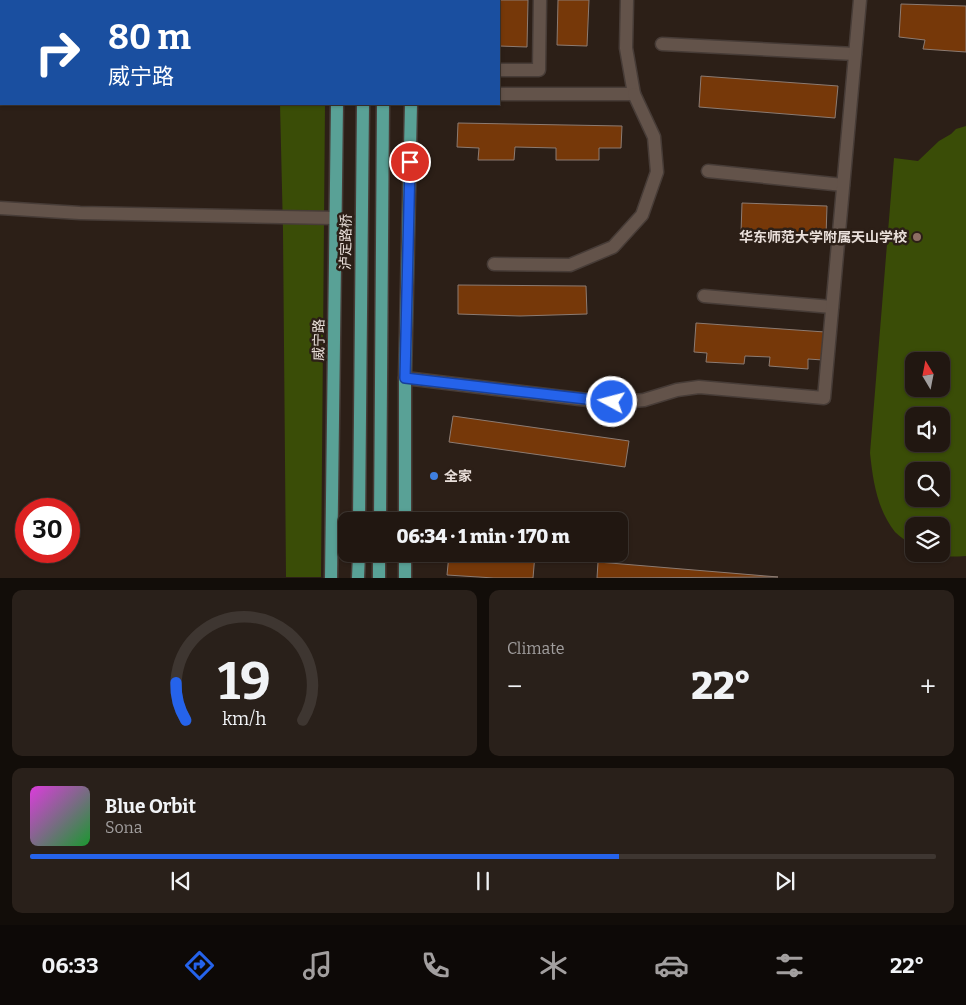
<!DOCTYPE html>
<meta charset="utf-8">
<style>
:root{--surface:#211711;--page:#29201a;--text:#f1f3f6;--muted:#a29f9f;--line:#3e3631;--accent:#2563eb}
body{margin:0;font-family:Bitter,"Noto Sans SC",serif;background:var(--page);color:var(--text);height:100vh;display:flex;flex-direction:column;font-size:19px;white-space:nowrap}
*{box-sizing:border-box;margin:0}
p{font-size:16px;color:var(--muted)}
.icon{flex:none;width:28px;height:28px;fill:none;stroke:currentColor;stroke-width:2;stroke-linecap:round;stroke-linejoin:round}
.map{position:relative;height:578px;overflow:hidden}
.drawer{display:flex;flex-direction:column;gap:12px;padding:12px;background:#120d09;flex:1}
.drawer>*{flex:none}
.guide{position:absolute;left:0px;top:0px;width:500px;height:105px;box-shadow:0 1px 4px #0004,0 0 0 1px var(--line);background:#1a4fa0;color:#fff;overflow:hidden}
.needle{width:32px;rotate:350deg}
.tools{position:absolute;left:905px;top:352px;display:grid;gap:10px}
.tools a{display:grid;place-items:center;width:45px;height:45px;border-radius:10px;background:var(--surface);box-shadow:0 1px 4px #0004,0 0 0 1px var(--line);font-size:25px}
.speed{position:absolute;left:15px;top:498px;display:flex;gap:10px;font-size:25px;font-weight:700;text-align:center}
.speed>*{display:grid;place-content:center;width:65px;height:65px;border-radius:50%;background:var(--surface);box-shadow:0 1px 4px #0004,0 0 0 1px var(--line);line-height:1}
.speed .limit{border:8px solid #d22;background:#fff;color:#111}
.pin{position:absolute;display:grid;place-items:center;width:42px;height:42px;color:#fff;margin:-21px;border:2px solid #fff;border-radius:50%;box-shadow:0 1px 5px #0007}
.me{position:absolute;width:55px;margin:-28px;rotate:277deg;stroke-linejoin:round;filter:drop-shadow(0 0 4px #0008)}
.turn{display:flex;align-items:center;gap:18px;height:105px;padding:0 25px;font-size:22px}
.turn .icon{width:65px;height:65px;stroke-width:2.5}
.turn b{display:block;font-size:35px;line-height:42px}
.big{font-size:38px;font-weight:800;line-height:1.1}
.drawer .card{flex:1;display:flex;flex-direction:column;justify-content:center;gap:8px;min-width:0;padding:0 18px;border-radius:10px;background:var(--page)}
.drawer .dial{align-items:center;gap:0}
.dial svg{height:130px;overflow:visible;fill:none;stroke:var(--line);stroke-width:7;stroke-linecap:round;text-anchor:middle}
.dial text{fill:var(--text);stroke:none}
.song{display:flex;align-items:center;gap:15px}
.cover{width:60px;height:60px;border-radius:8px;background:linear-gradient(135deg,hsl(300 70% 55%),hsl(130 70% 35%))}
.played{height:5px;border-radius:2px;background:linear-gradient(90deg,var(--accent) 65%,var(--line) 65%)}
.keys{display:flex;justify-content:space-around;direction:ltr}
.heat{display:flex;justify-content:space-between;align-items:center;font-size:28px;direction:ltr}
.drawer .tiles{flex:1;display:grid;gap:12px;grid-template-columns:1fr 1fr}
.card:last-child{grid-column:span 2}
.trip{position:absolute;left:338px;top:512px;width:290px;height:50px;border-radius:10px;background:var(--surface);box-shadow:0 1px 4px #0004,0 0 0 1px var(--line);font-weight:800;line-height:50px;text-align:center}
.tab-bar{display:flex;height:80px;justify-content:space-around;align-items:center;background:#0d0907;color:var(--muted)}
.tab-bar .icon{width:35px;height:35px}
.tab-bar .active{color:var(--accent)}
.tab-bar b{font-size:22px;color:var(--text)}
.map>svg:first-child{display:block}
</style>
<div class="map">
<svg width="966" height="578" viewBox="0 0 966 578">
<rect width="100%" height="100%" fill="#2c1f17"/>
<g fill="#3a4d07" fill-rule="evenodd">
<path d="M280 104H325L321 577H286L283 231Z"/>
<path d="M966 126V556C952 557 938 557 924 554H941V526H914V547C908 542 900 537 895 532 877 509 873 481 870 453L894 158 918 161 939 141 951 134 956 129ZM914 361H941V389H914ZM914 416H941V444H914ZM914 471H941V499H914Z"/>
</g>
<g fill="#763809" stroke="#8c7b72">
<path d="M462 0H528L527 47 499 46V1Z"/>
<path d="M558 0H589L587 46 557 45Z"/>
<path d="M901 4 966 6V52L923 49 925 40 899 37Z"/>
<path d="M701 76 838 86 835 118 699 107Z"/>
<path d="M458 123 622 126 621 148H599V160H556V148L515 147 514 160H478L479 148 457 147Z"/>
<path d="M742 203 827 206 826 236 741 233Z"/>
<path d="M458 285 586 286 587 314 520 316 458 314Z"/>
<path d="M696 323 825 332 823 360 808 359V369L769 366 770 357 745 356 744 364 706 362 707 353 694 352Z"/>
<path d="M453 416 629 441 625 467 449 442Z"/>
<path d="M449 554H535L533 578H494L447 575Z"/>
<path d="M598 562 778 577 597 578Z"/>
</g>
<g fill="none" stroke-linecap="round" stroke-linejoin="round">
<g stroke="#473c37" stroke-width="15">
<g id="minor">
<path d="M662 44 855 54"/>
<path d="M499 70H539L540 0"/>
<path d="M499 94H634L626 48 627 0"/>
<path d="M708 171 843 185"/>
<path d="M0 208 80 213 335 218"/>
<path d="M494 264 570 265 613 247 642 215 657 172 654 137 634 94"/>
<path d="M704 296 832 307"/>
<path d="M405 378 613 403 644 400 677 390 699 387 824 398 860 0"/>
</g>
</g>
<g stroke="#473c37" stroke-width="15">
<g id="major">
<path d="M338 1V0"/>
<path d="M365 1V0"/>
<path d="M384 1V0"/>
<path d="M412 1V0"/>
<path d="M359 521 363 104"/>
<path d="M380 521 383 104"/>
<path d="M405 521V378L411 104"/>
<path d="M405 554V578"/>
<path d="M331 578 337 104"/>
<path d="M358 578 359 554"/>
<path d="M379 578V554"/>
</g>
</g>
<use href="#minor" stroke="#63534a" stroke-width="12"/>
<use href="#major" stroke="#59a196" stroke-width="12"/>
</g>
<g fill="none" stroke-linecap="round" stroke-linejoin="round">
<g stroke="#184099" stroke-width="12">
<path id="route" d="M410 162 405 378 612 402"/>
</g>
<use href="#route" stroke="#2563eb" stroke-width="9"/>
</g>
<circle fill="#8d6e63" stroke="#2c1f17" stroke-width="2" cx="917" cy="237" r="5"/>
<circle fill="#3f7fe0" stroke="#2c1f17" stroke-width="2" cx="434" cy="476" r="5"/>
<g text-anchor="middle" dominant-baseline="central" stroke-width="5" stroke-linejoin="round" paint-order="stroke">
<g font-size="14" font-weight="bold" fill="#e9dfda" stroke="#2c1f17" text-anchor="end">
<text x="907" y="237">华东师范大学附属天山学校</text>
<text x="444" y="476" text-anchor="start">全家</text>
</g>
<g font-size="14" fill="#e9dfda" stroke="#2c1f17">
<text transform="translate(346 242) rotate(-89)">泸定路桥</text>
<text transform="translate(319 340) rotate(-89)">威宁路</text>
</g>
</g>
</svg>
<div class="tools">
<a><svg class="needle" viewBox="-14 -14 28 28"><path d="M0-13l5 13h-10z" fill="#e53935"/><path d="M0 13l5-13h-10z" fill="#a29f9f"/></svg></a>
<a><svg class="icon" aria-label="sound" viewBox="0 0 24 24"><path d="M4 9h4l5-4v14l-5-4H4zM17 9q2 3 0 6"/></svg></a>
<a><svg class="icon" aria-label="search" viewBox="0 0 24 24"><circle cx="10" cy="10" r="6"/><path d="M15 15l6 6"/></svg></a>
<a><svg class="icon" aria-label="layers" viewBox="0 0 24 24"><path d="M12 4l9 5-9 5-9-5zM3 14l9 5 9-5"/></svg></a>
</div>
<div class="speed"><div class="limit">30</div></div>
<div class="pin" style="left:410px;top:162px;background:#d93025"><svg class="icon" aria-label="arrive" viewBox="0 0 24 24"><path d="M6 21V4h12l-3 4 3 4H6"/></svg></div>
<svg class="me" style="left:612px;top:402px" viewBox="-20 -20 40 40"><circle r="17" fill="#2563eb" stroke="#fff" stroke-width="3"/><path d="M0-11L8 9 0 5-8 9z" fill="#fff"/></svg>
<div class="trip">06:34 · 1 min · 170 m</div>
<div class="guide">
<div class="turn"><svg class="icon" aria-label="right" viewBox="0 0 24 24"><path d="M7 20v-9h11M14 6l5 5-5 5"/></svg><div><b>80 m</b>威宁路</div></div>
</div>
</div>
<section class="drawer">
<div class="tiles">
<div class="card dial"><svg viewBox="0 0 100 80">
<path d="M14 69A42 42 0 1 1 86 69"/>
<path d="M14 69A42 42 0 0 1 8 46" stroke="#2563eb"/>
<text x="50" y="56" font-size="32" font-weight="700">19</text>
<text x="50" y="72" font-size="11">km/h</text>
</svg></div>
<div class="card"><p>Climate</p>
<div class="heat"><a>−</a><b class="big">22°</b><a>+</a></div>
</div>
<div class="card">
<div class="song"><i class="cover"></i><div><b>Blue Orbit</b><p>Sona</p></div></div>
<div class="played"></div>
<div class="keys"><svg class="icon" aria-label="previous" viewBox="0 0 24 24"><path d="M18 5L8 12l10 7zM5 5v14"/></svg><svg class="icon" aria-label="pause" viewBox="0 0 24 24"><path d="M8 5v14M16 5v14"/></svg><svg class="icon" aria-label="next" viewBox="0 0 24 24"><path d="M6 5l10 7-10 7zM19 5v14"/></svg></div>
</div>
</div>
</section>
<nav class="tab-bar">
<b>06:33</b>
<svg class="icon active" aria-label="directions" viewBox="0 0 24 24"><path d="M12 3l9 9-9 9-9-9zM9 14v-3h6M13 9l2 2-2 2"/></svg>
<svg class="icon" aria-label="music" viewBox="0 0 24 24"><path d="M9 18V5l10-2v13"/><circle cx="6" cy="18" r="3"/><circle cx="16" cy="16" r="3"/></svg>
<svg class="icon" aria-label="phone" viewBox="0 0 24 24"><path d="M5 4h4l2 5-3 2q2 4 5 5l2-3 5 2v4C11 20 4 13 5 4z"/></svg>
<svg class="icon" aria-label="climate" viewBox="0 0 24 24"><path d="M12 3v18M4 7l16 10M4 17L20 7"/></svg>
<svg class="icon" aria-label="car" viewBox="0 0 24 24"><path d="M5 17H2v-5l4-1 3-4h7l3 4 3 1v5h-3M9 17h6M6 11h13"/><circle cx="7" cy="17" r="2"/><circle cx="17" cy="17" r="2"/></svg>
<svg class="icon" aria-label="filters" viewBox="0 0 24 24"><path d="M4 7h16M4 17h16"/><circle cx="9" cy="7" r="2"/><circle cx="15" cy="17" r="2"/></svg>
<b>22°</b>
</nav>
